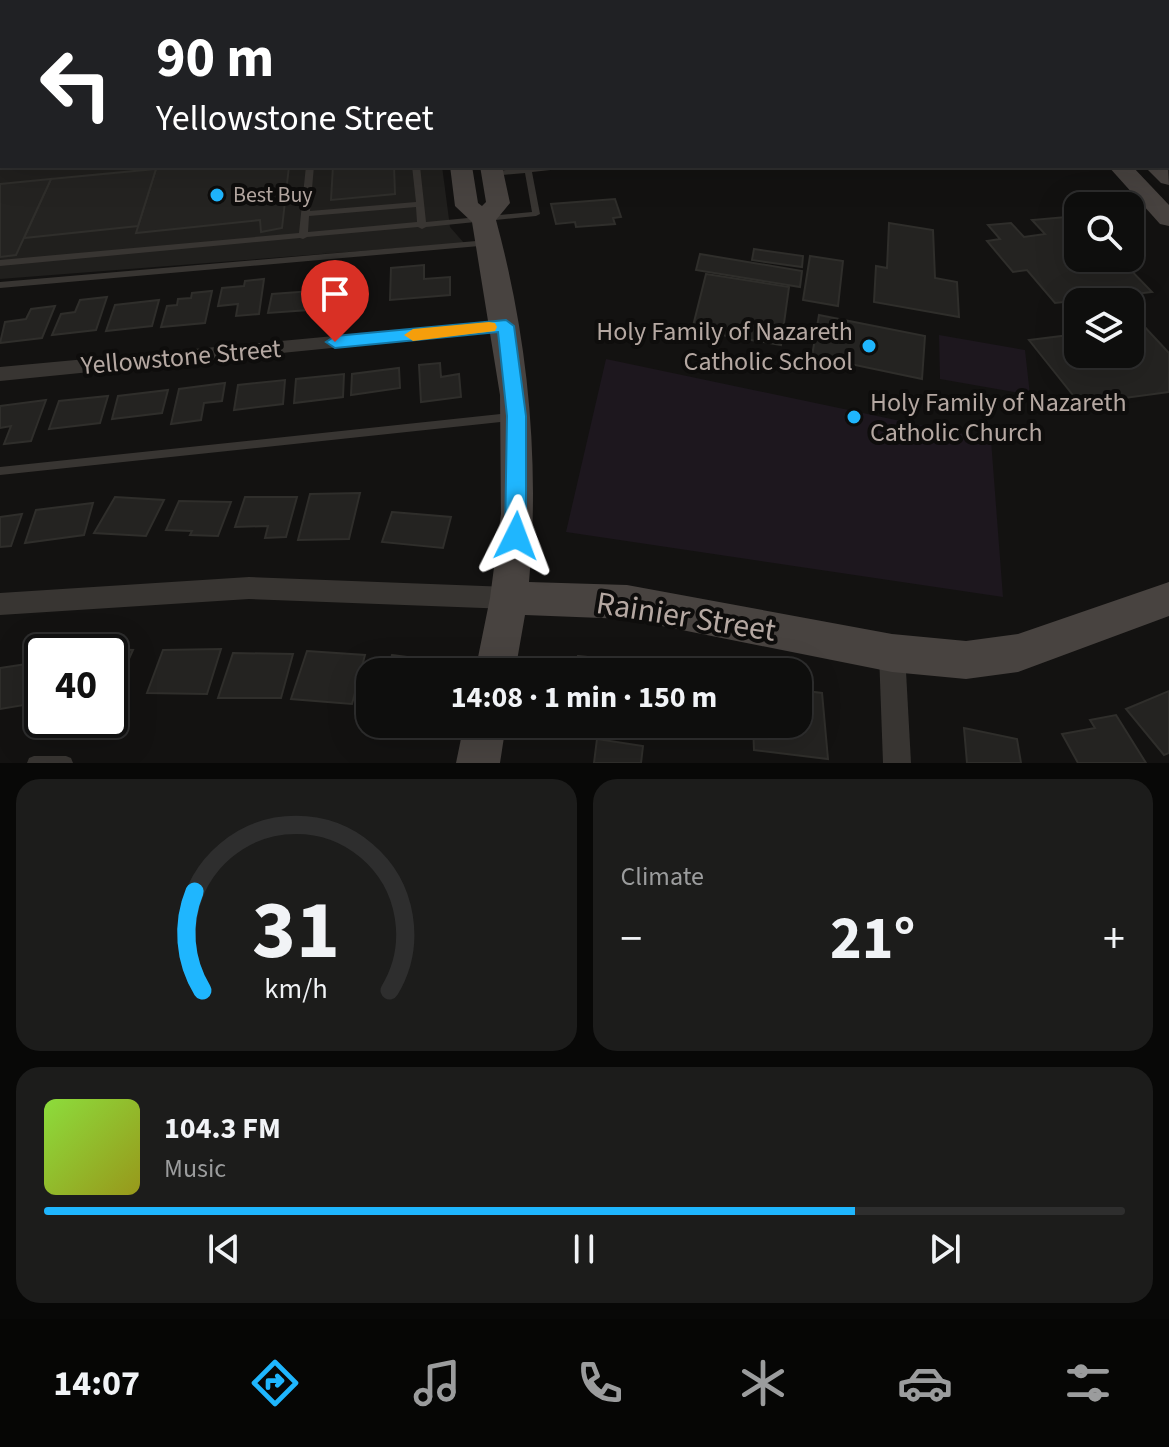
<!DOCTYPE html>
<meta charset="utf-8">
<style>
:root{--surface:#0e0e0d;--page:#1c1c1b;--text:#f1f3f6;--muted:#9b9c9d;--line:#2e2e2e;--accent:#1fb6fe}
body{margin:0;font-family:"Source Sans 3",sans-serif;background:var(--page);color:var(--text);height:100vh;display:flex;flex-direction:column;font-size:30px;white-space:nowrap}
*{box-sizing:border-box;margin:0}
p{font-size:26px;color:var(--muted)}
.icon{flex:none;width:44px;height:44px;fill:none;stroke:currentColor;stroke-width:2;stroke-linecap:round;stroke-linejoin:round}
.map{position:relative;height:763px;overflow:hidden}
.panel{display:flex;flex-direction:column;gap:16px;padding:16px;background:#080807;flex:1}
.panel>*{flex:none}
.banner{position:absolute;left:0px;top:0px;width:1170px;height:168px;box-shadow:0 8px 32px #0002,0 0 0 2px var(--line);background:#202124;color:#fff;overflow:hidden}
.controls{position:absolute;left:1064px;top:192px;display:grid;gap:16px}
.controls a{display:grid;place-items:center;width:80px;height:80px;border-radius:16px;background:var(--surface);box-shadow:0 8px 32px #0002,0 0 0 2px var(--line);font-size:40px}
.speed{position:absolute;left:24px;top:634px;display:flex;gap:16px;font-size:40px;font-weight:700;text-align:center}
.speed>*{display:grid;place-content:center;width:104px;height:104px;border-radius:50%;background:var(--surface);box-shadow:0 8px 32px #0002,0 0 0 2px var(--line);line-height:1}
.speed .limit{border:4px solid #111;border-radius:12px;background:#fff;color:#111}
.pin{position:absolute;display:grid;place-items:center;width:68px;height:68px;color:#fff;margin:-82px -34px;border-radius:50% 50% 50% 0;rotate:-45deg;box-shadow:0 0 8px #0007}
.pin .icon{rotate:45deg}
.me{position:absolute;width:88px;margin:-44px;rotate:3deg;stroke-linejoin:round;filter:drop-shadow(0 0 6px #0008)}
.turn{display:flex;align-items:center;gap:28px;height:168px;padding:0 24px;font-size:36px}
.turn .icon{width:104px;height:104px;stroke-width:2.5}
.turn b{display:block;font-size:56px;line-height:68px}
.big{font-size:60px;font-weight:700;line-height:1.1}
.panel .tile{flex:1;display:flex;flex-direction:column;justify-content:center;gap:12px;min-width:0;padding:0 28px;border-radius:24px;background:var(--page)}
.panel .dial{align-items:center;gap:0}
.dial svg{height:208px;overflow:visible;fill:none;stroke:var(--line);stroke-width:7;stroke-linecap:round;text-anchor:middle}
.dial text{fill:var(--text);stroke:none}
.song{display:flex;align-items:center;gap:24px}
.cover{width:96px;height:96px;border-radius:12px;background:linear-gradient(135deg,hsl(90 70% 55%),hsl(60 70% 35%))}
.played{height:8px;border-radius:4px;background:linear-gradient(90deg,var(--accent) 75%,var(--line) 75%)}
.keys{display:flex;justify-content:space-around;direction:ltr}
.heat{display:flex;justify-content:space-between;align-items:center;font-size:44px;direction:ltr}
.panel .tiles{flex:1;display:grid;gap:16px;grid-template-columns:1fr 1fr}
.tile:last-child{grid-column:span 2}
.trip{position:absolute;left:356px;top:658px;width:456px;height:80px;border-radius:24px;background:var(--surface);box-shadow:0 8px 32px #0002,0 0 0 2px var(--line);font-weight:700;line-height:80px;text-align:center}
.tabs{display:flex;height:128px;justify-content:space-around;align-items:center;background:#060605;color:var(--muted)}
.tabs .icon{width:56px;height:56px}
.tabs .selected{color:var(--accent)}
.tabs b{font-size:36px;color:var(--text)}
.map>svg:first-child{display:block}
</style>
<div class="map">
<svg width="1169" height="763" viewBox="0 0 1169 763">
<rect width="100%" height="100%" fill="#131211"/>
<path fill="#201f1d" d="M0 91 2 166H442L450 227 464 243 0 279Z"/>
<g fill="#1d171e">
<path d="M939 335 1025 350 1030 395 940 379Z"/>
<path d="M606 359 991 440 1003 597 566 532Z"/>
</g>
<g fill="#242321" stroke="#2f2e2b" stroke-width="2">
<path d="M186 166H289L282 228 261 232 260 220 136 233 156 169Z"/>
<path d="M333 166H394L395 194 331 200Z"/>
<path d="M156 169 138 226 24 238 51 179Z"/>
<path d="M51 179 16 255 0 257V184Z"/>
<path d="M615 199 621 217 613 218 615 224 576 227 575 222 556 224 551 204Z"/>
<path d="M1077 216 1078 258H1123L1120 259 1152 292 1055 303 1027 270 1013 272 987 241 1000 239 988 225 1011 223 1024 237 1045 234 1032 220Z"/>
<path d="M889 223 933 230 935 278 957 282 959 317 874 302 876 266 887 268Z"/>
<path d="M754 249 803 256 802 267 752 260Z"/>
<path d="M700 254 802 271 800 287 696 270Z"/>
<path d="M810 256 843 261 838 306 803 300Z"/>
<path d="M424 265V279L450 277V295L390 300 391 268Z"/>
<path d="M706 274 789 287 781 345 692 330Z"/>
<path d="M264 279 259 314 236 316 238 304 218 306 222 288 244 286 245 281Z"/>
<path d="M363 279V306L319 311 320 294 344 291V281Z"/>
<path d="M212 291 205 323 161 327 167 306 177 305 178 299 191 298 192 293Z"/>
<path d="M312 291 309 310 268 313 272 294Z"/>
<path d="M107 297 96 330 52 335 61 314 75 312 80 300Z"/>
<path d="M159 300 152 326 106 331 115 305Z"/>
<path d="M55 306 42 338 0 343 5 322 26 319 31 309Z"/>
<path d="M819 315 925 336 922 379 812 356Z"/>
<path d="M1141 323 1169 353V392L1080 404 1029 340 1078 334V354H1130V324Z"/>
<path d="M440 363 441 377 459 374 461 397 421 402 419 365Z"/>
<path d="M399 368 400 388 351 395 352 374Z"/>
<path d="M344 374 343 397 294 403 296 379Z"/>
<path d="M285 380 283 404 234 410 238 385Z"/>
<path d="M225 383 222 401 204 403 201 420 171 424 179 389Z"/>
<path d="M168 390 162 413 112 419 118 396Z"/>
<path d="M108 396 100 423 49 429 59 401Z"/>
<path d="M46 400 31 441 4 444 11 426 0 428V406Z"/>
<path d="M360 493 349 539 298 540 310 494Z"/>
<path d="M115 497 164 500 146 536 94 533Z"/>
<path d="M245 497H297L286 537 265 538 268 526 235 527Z"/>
<path d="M179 501 231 502 218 536 190 535 192 531 166 530Z"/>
<path d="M93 503 84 535 25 543 36 510Z"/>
<path d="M392 512 451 517 443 548 382 542Z"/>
<path d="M22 514 11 546 0 547V517Z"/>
<path d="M83 648 133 650 115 690H110V652H81Z"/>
<path d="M221 649 207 694 147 693 163 650Z"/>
<path d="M307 651 365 655 352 704 291 699Z"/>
<path d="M42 653V702L0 709V668L33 663 36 654Z"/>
<path d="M233 653 293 654 281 698H218Z"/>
<path d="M392 655 446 662 443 672H387Z"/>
<path d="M578 656 627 661 626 672H576Z"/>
<path d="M798 690 822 693 828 759 754 750 753 724H798Z"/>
<path d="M1169 691V753L1164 755 1126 709Z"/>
<path d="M1116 715 1146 763H1078L1062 734 1095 728 1090 720Z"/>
<path d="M964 728 1017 739 1021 763H967Z"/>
<path d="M597 739 643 746 641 763H594Z"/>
</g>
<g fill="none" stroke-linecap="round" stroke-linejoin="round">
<g fill="#383532" fill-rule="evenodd">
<path d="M4 0H10L9 2H3Z"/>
<path d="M2 9V16L0 17V10Z"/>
<rect x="1168" y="42" width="1" height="5"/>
<rect x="1168" y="67" width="1" height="5"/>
<rect x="0" y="97" width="2" height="4"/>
<rect x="1168" y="128" width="1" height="5"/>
<path d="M0 163H2V166H5L0 168Z"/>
<path d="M306 166H314L310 211 416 202 412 166H420L426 222 532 212 525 173 492 176H489V172L524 168 523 166H531V167L573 166 569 168 532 172 540 214 536 216 426 227 422 229 418 227 307 237 303 239 300 238 0 266V260L299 233ZM416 207 417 222 308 232 309 216Z"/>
<path d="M488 240 492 243 491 245 0 288V282Z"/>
<path d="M511 413 515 414 516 417 515 420 511 421 0 475V467Z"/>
<path d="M34 756H66L71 758 73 763H27L29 758Z"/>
</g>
<g fill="#383532" fill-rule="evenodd">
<path d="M506 320 515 326 513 330 0 381V367Z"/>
<path d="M249 577 509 587 518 590 522 598 518 606 509 609 249 599 0 615V593Z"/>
<path d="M892 641 901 644 905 653 911 763H883L879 653 883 644Z"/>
</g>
<g fill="#484340" fill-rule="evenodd">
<path d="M188 0H232L187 2Z"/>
<path d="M967 0H984L985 2H968Z"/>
<path d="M0 10H2L0 21Z"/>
<rect x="1168" y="27" width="1" height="10"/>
<rect x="0" y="68" width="2" height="12"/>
<path d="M1168 165 1169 185 1161 183 1144 166Z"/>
<path d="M450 166H472L478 203 482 206 486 202 480 166H502L510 203 496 220C528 338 540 460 529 582L627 585 892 634 966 641 1018 634 1169 582V616L1018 672 966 679 892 672 627 619 525 615 515 672H475L490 598 501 514 500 395 472 222 455 206Z"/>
<path d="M1108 166H1132L1169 205V226L1160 224Z"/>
<path d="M464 724H506L500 763H456Z"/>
</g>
<g fill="#6a625e" fill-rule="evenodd">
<path d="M275 0H321L273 2Z"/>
<path d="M425 0H474L423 2Z"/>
<path d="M544 0H592L542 2Z"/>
<path d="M601 0H649L599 2Z"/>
<path d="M714 0H760L712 2Z"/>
<path d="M909 0H968L907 2Z"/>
<rect x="0" y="17" width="2" height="14"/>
<rect x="0" y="49" width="2" height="14"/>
</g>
</g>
<path fill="#1fb6fe" stroke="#1476a5" stroke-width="2" d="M506 320 514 326 526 416V536L523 542 516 545 508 542 505 536 507 416 498 332 335 348 326 342 335 336Z"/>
<path fill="#f59e0b" d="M489 322 495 323 497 327 495 331 413 341 404 335 413 329Z"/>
<g fill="#1fb6fe" stroke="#0e0d0c" stroke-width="3">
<circle cx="217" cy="195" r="8"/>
<circle cx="869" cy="346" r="8"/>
<circle cx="854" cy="417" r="8"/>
</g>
<g text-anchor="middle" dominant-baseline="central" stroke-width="8" stroke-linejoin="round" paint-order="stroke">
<g font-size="22" fill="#b5a8a2" stroke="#0e0d0c" text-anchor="start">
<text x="233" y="195">Best Buy</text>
</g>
<g font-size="26" fill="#b5a8a2" stroke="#0e0d0c" text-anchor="end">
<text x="853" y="331">Holy Family of Nazareth<tspan x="853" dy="30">Catholic School</tspan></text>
<text x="870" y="402" text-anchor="start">Holy Family of Nazareth<tspan x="870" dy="30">Catholic Church</tspan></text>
</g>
<g font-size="26" fill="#b5a8a2" stroke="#0e0d0c">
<text transform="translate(181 357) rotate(-5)">Yellowstone Street</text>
</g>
<g font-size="32" fill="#b5a8a2" stroke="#0e0d0c">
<text transform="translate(686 617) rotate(9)">Rainier Street</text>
</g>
</g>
</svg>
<div class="controls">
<a><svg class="icon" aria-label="search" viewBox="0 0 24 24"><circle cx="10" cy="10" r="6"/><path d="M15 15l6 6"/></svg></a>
<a><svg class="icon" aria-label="layers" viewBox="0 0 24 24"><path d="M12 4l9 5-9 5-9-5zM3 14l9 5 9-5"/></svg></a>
</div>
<div class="speed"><div class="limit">40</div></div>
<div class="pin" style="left:335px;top:342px;background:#d93025"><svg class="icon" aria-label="arrive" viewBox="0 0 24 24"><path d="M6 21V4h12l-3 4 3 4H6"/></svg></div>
<svg class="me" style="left:516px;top:536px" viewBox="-20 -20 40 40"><path d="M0-17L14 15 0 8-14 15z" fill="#1fb6fe" stroke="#fff" stroke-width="4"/></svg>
<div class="trip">14:08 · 1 min · 150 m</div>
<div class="banner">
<div class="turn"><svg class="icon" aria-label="left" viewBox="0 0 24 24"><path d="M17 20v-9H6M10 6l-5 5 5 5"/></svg><div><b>90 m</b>Yellowstone Street</div></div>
</div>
</div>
<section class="panel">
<div class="tiles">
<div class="tile dial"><svg viewBox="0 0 100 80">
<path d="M14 69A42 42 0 1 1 86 69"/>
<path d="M14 69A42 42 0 0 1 11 31" stroke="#1fb6fe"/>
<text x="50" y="56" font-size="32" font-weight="700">31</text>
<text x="50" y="72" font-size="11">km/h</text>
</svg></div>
<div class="tile"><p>Climate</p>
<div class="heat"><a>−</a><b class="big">21°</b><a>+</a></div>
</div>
<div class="tile">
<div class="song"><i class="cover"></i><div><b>104.3 FM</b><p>Music</p></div></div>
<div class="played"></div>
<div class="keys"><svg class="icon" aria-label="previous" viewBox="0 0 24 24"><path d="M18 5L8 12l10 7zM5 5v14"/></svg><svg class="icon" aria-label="pause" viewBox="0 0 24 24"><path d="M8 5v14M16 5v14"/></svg><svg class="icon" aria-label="next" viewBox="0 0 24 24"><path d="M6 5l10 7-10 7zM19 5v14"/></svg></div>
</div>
</div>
</section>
<nav class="tabs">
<b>14:07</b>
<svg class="icon selected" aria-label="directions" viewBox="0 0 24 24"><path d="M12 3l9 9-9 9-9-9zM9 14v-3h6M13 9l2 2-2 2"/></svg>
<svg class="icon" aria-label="music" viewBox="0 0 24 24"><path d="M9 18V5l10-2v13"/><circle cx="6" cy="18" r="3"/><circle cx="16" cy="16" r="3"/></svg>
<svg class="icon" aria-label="phone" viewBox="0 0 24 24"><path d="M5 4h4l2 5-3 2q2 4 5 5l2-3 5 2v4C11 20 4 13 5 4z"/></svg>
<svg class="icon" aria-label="climate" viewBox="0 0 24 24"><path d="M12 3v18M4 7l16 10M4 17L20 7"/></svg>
<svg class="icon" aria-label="car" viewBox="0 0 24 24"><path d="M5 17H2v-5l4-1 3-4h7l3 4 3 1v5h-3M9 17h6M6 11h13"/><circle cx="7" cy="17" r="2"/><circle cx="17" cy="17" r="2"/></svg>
<svg class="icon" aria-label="filters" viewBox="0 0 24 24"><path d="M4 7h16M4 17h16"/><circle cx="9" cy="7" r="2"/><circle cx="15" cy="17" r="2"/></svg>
</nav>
